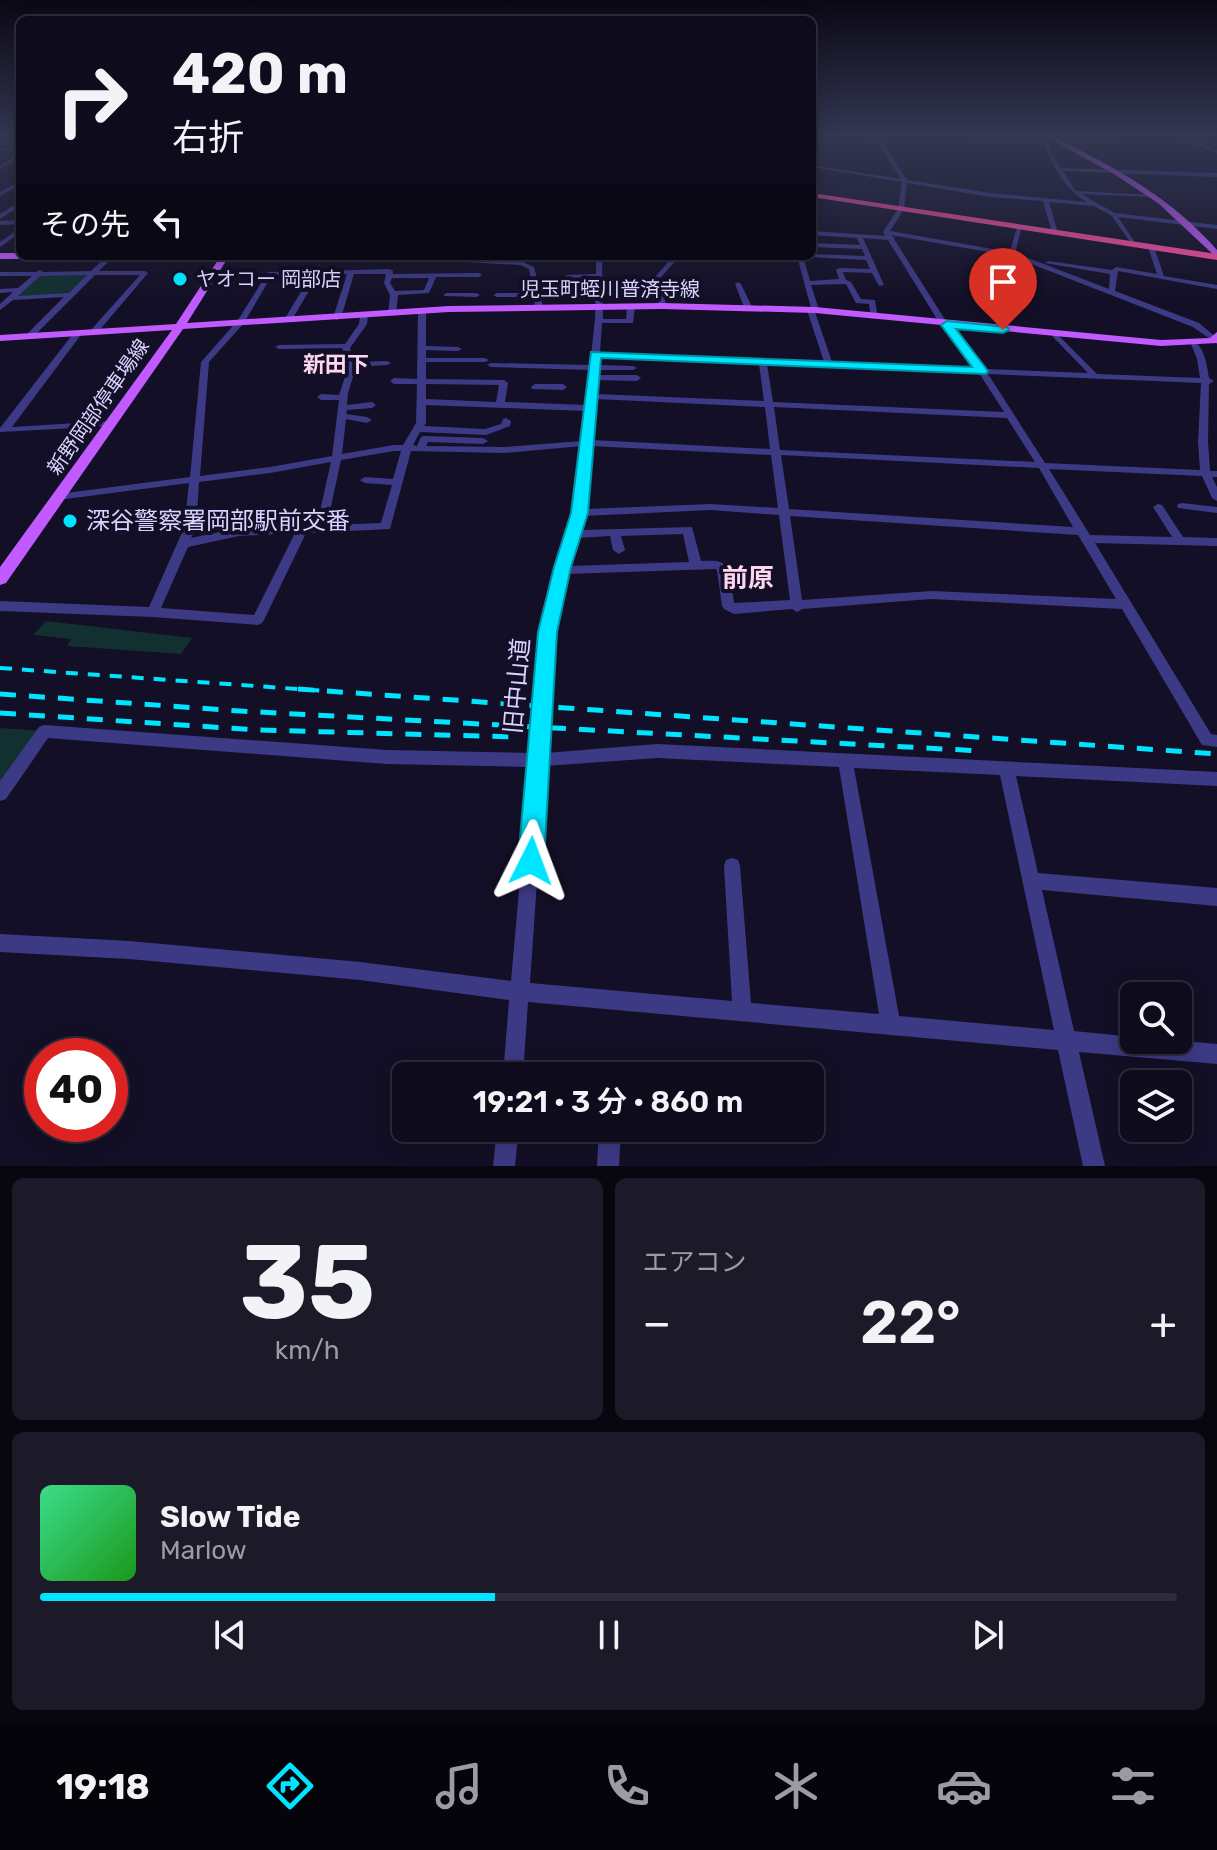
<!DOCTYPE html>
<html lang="ja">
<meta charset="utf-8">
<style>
:root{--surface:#0e0b1c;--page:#1c1929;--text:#f1f3f6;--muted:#9b9ba3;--line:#2e2b3b;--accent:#00e5ff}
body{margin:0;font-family:Rubik,"Noto Sans JP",sans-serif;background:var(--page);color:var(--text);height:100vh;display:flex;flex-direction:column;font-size:30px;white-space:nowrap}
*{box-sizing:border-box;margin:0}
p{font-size:26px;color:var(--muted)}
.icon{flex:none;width:44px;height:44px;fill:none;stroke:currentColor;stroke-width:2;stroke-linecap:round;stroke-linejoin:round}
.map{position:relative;height:1166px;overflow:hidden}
.drawer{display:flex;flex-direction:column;gap:12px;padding:12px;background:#08060f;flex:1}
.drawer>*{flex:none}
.top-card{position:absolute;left:16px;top:16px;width:800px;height:244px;border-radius:12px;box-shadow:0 4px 20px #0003,0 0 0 2px var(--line);background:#0e0b1c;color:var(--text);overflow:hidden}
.tools{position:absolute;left:1120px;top:982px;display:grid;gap:16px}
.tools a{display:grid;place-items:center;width:72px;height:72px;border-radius:12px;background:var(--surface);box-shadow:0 4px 20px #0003,0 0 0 2px var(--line);font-size:40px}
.speed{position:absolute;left:24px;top:1038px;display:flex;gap:16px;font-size:40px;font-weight:700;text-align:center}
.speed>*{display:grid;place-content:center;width:104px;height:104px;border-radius:50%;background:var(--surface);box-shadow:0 4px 20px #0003,0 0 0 2px var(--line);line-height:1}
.speed .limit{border:12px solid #d22;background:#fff;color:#111}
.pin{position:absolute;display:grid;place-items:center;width:68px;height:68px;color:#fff;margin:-82px -34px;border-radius:50% 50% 50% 0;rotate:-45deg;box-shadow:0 0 8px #0007}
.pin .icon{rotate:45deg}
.me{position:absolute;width:88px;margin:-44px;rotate:3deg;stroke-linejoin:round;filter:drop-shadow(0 0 6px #0008)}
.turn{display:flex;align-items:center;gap:28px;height:168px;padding:0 24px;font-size:36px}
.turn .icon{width:104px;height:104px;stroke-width:2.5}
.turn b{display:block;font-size:56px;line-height:68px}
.then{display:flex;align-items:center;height:76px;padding:0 24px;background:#0003;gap:16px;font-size:30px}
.big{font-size:60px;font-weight:600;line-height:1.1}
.drawer .widget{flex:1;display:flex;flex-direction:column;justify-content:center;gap:12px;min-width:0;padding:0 28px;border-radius:12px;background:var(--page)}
.drawer .dial{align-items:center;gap:0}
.dial b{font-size:104px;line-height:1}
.song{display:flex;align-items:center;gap:24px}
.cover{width:96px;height:96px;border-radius:12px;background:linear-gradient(135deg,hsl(150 70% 55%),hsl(120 70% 35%))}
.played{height:8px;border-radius:4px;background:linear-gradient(90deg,var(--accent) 40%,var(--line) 40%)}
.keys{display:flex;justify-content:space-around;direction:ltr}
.heat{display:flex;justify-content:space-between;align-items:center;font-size:44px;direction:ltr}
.drawer .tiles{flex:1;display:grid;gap:12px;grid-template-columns:1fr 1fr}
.widget:last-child{grid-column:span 2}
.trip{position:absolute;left:392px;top:1062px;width:432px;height:80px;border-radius:12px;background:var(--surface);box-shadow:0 4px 20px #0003,0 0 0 2px var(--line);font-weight:600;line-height:80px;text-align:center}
.dock{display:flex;height:128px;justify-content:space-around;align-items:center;background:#06040b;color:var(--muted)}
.dock .icon{width:56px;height:56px}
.dock .on{color:var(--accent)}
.dock b{font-size:36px;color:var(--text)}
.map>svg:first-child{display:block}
</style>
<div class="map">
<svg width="1217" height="1166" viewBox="0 0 1217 1166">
<rect width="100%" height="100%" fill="#130f26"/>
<g fill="#12302f">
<path d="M41 275H88L67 295 16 297Z"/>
<path d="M46 621 192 638 181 654 67 646 71 639 33 635Z"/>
<path d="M0 728 44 731 0 794Z"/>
</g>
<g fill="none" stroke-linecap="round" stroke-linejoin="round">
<g stroke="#0a1f44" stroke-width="2">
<path d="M858 136H865"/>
<path d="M964 136 1112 140"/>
</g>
<g fill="#3d3a85" fill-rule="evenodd">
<path d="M8 136H14L0 143V140Z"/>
<path d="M874 136H878L907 180 990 193 1087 202C1063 188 1050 162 1042 136H1046L1052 154 1061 168 1217 173V177L1063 171 1076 191 1154 195 1151 197 1081 194 1115 213 1217 225V229L1118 217 1136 244 1133 246 1112 216 1094 206 1049 202 1058 233 1055 235 1052 233 1043 201 990 197 907 183 904 209 890 231 1010 252 1017 227 1022 226 1015 253 1109 289 1110 274 1045 263 1048 261 1112 270 1116 267 1157 274 1148 247 1151 245 1154 247 1164 276 1217 285V289L1118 271 1115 291 1199 323 1217 338V344L1193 327 1011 256 891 235 895 238 894 239 944 318 984 369 1088 373 1053 337V333H1056L1097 374 1200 378 1197 359 1191 344 1195 342C1205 349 1207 366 1209 378L1214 381 1209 384 1208 442 1210 471H1217V477H1212L1217 487V501L1212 498 1202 476 1049 469 1090 535 1172 537 1153 507 1158 504 1162 505 1183 537 1217 538V546L1095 543 1211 734 1217 735V747L1202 745 1122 609 931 599 802 609 797 612 792 609 734 614 724 609 722 606 717 570 715 569 566 574 554 632 546 753 657 744 1217 772V786L1016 776 1038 873 1217 888V906L1042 890 1074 1031 1134 1037V1040H1172L1217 1044V1064L1079 1052 1105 1166H1083L1058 1050 528 1002 523 1076H503L509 1000 360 980 129 959 0 952V934L129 941 360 962 511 981 530 767 387 764 48 738 6 799 0 801V781L39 727 44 725 387 750 531 753 542 632 556 567 575 513 582 446 504 453 411 451 390 529 306 533 264 620 262 623 258 625 153 617 0 611V601L149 607 184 528 189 483 58 500 53 497 58 494 190 477 201 362 238 320 268 272 314 271 319 265 322 267 320 271 390 269 393 271V274L479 273 482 275 479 277H436L429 293 398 295 396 314 392 316 388 314 390 295 384 283 386 274H354L341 318 337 320 333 318 347 274 318 275 292 320 288 322 284 320 311 275H272L244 323 209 362 200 476 270 467 332 456 339 400H321L317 397 321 394 339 395 347 371 311 373 307 370 311 367 347 366 342 348 279 349 275 347 279 345 345 344 359 324 360 316 364 314 368 316 367 324 350 348 354 362 387 361 391 363 387 365 356 367 348 393 347 405 372 402 376 405 372 408 347 410 346 414 367 417 372 420 367 423 346 419 342 454 394 445H403L416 423 417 384H394L390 381 394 378 417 379 418 312 422 310 426 312V346L458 347 462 349 458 351 426 350V358H485L489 360 485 362H426V379L504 380 508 383 505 402 586 405 590 370 491 367 487 365 491 363 590 365 595 319 596 278 567 279 564 277 567 275 596 274V260L564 258 561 256H602L603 319H626L627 306 631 304 635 306 633 323H602L600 352 824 362 807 310 811 308 797 256H803L810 281 839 279 836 270 839 268 870 269 866 260 810 257 809 256H812V254L865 256 862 249 812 247V243L860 245 857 238 812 235V231L885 236 883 232 898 209 902 182 812 167V165L901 179ZM863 238 888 240 937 319 975 368 832 362 815 312 819 310 811 285 846 284 856 303 869 304 871 317 878 319 875 300 861 299 851 282 846 280 843 272 872 273 879 286 884 285ZM392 278H429L424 290 395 291 390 283ZM599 357 759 364 764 401 596 394 597 380 637 381 641 378 637 375H598V370H633L637 368 633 366 599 365ZM767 364 979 373 1004 412 773 402ZM988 374 1201 383 1198 442 1200 470 1045 463ZM426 384 499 385 496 402 426 399ZM596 399 765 407 770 449 592 440ZM426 405 586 411 582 441 504 447 426 446 428 442 483 444 488 441 483 438 424 436 421 437 417 446 413 445 420 432 486 435 510 426 511 421 506 418 503 419 501 424 485 429 424 426 426 423ZM774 407 1007 418 1035 462 780 450ZM591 446 771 455 778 508 711 504 586 509ZM394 451H401L393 479 365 477 360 480 365 483 392 485 381 523 332 525 330 511 341 460ZM781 455 1039 468 1073 527 789 509ZM331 462 320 511 321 525 239 528 191 538 196 528 199 482 270 473ZM711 510 779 515 790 600 734 603 729 568C722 559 711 561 701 561L692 527 580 530 584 516ZM790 516 1078 535 1116 599 931 591 802 600ZM295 533 254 615 161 608 188 547 239 536ZM683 534 689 562 568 566 577 538 610 536 613 550 619 554 625 550 621 536ZM657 758 839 767 879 1014 751 1003 740 866 738 860 732 858 726 860 724 866 732 1001 530 983 545 766ZM854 768 1000 775 1054 1030 899 1016Z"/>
<path d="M1176 136H1183L1217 150V153Z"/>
<path d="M20 148V150L0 151V149Z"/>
<path d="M18 154H20V157L0 169V166Z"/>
<path d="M20 181V185L0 196V192Z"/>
<path d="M19 202 20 206 0 219V214Z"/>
<path d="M20 220V224L0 225V221Z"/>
<path d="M20 228V233L0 247V242Z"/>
<path d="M107 256H114L99 271H145L148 273 97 333 90 331 140 275H95L33 337 26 335 64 297 13 300 0 310V304L13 292 0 293V289L18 288 32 276H0V272H36L40 270 43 272 91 271ZM87 275 69 293 18 296 40 276Z"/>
<path d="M222 256H430L521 261 534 267 539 286H565L568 288 565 290H539L543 307 539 309 535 307 534 297H497L493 295 497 293H533L530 288 532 286 529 269 520 265 430 260 225 259Z"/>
<path d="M680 256 661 277 666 306 659 308 655 277 670 260H639L636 258 639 256Z"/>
<path d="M690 256H696L699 260 694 261Z"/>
<path d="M985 274 990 275 997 305 1007 330 1006 332 999 330 989 305Z"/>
<path d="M738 282 741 284 752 307 751 309 744 307 735 284Z"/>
<path d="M447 293H476L480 295 476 297 445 296 443 295Z"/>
<path d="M76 330 83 332 12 427 110 421 115 424 113 426 0 432V428Z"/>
<path d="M535 384H563L567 387 563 390 532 389 531 387Z"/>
<path d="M1182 503 1217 507V513L1178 508 1177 506 1178 504Z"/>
<path d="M497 1128H519L515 1166H493Z"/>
<path d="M599 1128H621L619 1166H597Z"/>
</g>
<g fill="#c25bff" fill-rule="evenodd">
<path d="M1044 136H1052C1113 166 1172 198 1217 250V258L1158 203 1114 174Z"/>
<path d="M0 253H20V256H24L20 259H0Z"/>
<path d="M28 256H229L187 323 449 306 662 303 815 307 1161 340 1210 338 1217 332V343L1161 346 815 313 662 309 449 312 183 329 6 583 0 585V567L172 330 0 341V335L176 324 218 260 32 259Z"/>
</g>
<path fill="#ff4fa3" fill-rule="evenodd" d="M812 193 1217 254V260L812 197Z"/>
<path stroke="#00e5ff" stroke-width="4" stroke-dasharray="12 10" stroke-linecap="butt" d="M0 668 326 691"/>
<g stroke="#00e5ff" stroke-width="5" stroke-dasharray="16 13" stroke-linecap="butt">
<path d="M298 689 1217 754"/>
<path d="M0 694 240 711 981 751"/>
<path d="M0 713 258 730 517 737"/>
</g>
</g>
<linearGradient id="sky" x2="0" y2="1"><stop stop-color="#0a0815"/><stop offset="0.45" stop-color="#333752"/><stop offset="1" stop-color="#333752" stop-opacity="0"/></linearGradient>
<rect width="1217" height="300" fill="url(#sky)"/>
<path fill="#00e5ff" stroke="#0095a6" stroke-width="2" d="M947 321 1007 327 1009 330 1003 333 956 329 988 371 986 374 601 358 588 513 571 567 557 632 544 861 540 870 531 874 522 870 518 861 538 632 554 567 571 513 591 352 972 367 941 325Z"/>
<g fill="#00e5ff" stroke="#130f26" stroke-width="3">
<circle cx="180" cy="279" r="8"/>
<circle cx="70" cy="521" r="8"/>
</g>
<g text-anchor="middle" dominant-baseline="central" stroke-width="8" stroke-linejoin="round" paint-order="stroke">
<g font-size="20" fill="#d9d4ff" stroke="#130f26" text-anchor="start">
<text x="196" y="279">ヤオコー 岡部店</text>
</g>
<g font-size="20" fill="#d9d4ff" stroke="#130f26">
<text x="610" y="289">児玉町蛭川普済寺線</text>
<text transform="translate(98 407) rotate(-55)">新野岡部停車場線</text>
</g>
<g font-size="22" font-weight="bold" fill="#ffd6f0" stroke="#130f26">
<text x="336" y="364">新田下</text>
</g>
<g font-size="24" fill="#d9d4ff" stroke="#130f26" text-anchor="start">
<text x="86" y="521">深谷警察署岡部駅前交番</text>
</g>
<g font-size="24" fill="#d9d4ff" stroke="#130f26">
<text transform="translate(517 686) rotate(-85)">旧中山道</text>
</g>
<g font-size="26" font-weight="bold" fill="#ffd6f0" stroke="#130f26">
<text x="748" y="578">前原</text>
</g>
</g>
</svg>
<div class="tools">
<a><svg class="icon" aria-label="search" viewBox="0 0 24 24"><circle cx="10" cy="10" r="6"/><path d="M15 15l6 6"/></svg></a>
<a><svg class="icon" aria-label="layers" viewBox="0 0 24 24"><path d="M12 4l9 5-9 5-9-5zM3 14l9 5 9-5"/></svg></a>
</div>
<div class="speed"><div class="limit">40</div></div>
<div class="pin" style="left:1003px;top:330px;background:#d93025"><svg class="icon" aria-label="arrive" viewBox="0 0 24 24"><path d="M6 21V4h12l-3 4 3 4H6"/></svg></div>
<svg class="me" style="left:531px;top:861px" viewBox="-20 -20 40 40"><path d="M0-17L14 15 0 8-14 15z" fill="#00e5ff" stroke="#fff" stroke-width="4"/></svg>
<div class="trip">19:21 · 3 分 · 860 m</div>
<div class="top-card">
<div class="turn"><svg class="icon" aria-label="right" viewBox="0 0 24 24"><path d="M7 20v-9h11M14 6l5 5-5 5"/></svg><div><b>420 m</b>右折</div></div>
<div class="then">その先<svg class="icon" aria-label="left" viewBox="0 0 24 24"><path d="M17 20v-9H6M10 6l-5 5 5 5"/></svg></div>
</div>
</div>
<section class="drawer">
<div class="tiles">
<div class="widget dial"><b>35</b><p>km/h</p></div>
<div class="widget"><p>エアコン</p>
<div class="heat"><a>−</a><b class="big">22°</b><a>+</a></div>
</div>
<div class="widget">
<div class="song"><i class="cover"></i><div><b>Slow Tide</b><p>Marlow</p></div></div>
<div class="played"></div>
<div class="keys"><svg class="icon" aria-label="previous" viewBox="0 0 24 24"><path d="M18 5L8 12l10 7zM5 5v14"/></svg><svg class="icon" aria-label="pause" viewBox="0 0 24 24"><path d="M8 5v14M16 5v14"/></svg><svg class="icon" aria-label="next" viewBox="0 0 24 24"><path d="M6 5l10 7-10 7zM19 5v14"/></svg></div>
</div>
</div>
</section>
<nav class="dock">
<b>19:18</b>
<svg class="icon on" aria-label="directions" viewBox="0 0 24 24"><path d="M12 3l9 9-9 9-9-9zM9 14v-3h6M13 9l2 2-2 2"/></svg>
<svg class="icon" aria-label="music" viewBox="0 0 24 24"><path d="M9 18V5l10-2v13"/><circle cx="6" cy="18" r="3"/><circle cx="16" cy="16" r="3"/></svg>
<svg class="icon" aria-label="phone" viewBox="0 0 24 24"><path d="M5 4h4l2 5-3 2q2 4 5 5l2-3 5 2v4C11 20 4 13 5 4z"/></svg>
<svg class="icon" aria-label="climate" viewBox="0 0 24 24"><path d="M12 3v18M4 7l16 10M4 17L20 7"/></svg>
<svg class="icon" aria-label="car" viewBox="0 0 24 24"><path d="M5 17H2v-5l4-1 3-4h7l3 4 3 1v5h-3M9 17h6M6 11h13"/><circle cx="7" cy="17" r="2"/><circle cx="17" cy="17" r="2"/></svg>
<svg class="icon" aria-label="filters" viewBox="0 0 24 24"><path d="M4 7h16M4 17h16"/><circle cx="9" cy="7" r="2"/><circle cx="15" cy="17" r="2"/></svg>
</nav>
